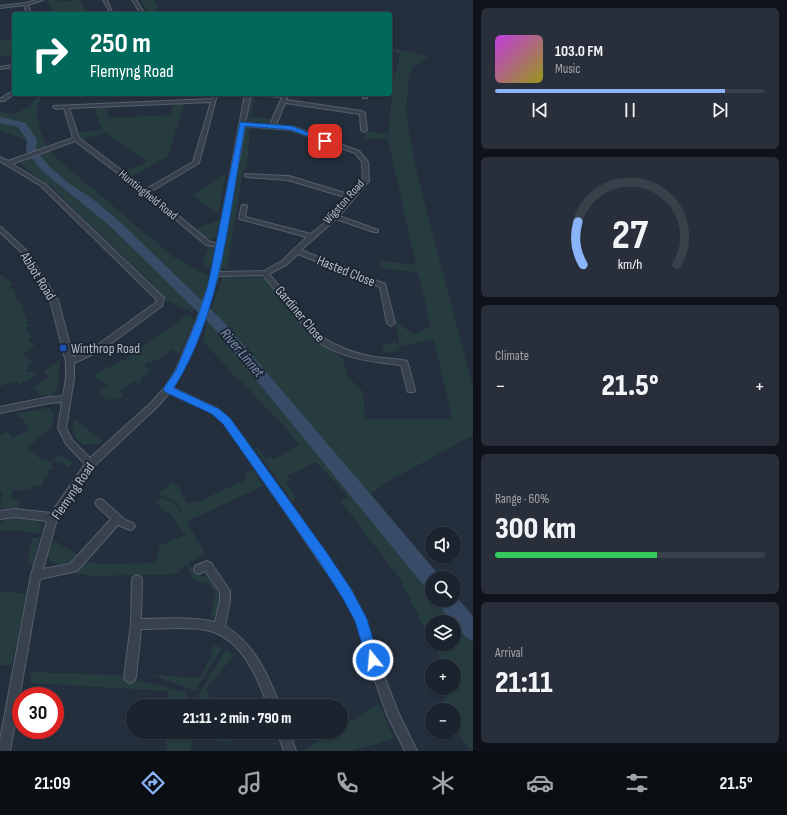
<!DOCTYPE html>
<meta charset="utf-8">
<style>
:root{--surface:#1b232e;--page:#282f3a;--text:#f1f3f6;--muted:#a0a4aa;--line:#39404a;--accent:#8ab4f8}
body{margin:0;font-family:"Sofia Sans Condensed",sans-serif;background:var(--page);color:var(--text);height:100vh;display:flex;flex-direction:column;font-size:15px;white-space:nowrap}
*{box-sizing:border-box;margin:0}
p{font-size:13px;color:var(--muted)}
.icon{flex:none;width:22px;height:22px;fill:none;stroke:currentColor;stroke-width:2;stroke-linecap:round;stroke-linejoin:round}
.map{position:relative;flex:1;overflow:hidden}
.sheet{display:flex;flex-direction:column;gap:8px;padding:8px;background:#0f1319;width:314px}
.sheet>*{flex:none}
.guide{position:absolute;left:12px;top:12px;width:380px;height:84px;border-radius:4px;box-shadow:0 1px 3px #0004,0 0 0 1px var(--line);background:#00695c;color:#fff;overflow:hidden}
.fabs{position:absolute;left:425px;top:527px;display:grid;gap:8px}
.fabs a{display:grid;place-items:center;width:36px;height:36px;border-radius:50%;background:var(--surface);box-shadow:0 1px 3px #0004,0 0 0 1px var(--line);font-size:20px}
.speed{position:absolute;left:12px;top:687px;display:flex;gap:8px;font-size:20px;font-weight:700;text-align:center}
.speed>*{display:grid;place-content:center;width:52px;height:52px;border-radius:50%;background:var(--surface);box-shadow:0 1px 3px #0004,0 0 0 1px var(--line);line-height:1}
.speed .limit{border:6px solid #d22;background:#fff;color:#111}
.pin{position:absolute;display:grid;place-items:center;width:34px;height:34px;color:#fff;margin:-17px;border-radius:8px;box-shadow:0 2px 6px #0006}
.me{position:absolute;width:44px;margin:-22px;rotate:343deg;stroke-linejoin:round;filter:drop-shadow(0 0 3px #0008)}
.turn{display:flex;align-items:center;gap:14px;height:84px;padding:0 12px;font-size:18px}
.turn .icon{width:52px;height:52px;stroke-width:2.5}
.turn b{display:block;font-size:28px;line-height:34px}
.big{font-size:30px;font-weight:800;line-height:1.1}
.sheet .card{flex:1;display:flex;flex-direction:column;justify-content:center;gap:6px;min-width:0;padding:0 14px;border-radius:6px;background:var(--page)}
.sheet .dial{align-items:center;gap:0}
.dial svg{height:104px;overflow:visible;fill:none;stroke:var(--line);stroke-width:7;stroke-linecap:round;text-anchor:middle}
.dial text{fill:var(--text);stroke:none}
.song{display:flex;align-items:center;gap:12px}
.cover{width:48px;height:48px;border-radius:6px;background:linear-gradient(135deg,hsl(290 70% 55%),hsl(60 70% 35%))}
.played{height:4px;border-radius:2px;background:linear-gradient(90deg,var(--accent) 85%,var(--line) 85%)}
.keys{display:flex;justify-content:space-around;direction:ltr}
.heat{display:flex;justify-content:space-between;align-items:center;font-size:22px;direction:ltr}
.charge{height:6px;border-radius:3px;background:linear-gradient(90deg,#34c759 60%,var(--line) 0)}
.trip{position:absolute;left:126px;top:699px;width:222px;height:40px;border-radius:20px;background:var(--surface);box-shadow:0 1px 3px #0004,0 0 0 1px var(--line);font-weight:800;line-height:40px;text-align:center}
.tabs{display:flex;height:64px;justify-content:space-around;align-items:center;background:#0b0e12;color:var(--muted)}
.tabs .icon{width:28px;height:28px}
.tabs .current{color:var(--accent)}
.tabs b{font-size:18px;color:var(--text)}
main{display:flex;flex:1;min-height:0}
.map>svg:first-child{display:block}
</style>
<main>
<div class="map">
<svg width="473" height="751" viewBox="0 0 473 751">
<rect width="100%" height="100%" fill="#242f3e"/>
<g fill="#263c3f">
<path d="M47 0H57L59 2 80 0 88 14H55Z"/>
<path d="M140 0H153L159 7 153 8 158 14H149Z"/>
<path d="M14 39V55L0 57V41Z"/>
<path d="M390 48 428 56 413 67 409 76 406 112 411 145 421 189 473 388V435L380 486 371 494 441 578H432V600H454V594L473 617V751H471L454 728V710H444L443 700 458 682 457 675 454 676V666H444L433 644H454V622H432V643L400 579 340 500 350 498 316 462 287 476 291 480 286 483 296 498 292 501 255 448 257 447 266 459 271 457 273 460 300 444 239 379 233 375 203 340 210 311 223 277 265 278 318 343 342 357 348 377 363 392 365 419H452L434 339 399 347V350L391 353 383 352V346L395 341 399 347 396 322 413 334 431 327 418 273 381 268 380 261 416 265 388 139 373 138 364 140 366 131 388 134 389 129 393 80H390V74H395L400 54 390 52Z"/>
<path d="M39 94H75L42 96C31 111 41 132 46 147L32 153 24 139 0 130V111L13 115 31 105Z"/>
<path d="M250 94H257L255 95 251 117 271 119 269 122H251L248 120Z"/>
<path d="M175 102H185L168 156 131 177 123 172 147 162 112 137 107 132 82 140 78 133 102 129 94 107H107L108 118 170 115Z"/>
<path d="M251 125 285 127 283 131 250 129 247 168 243 171 227 269 217 267 243 131 246 127Z"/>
<path d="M47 150 172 256 210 277 201 302 198 305V312L194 306 193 313 163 299 161 293 51 187 20 164 24 159Z"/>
<path d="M226 174 218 214 192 195Z"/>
<path d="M220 220 216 238 207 239 195 229Z"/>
<path d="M208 247 216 249 210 268 202 267Z"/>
<path d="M0 274 13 284 10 287 16 292 14 295 17 297 14 299 17 301 20 300 19 303 24 307 22 310 25 313 23 315 28 316 25 318 28 321 25 323 28 325 32 324 25 329 32 335 28 340 35 346 23 354 32 361 27 367 29 369 25 371 28 373 32 371 37 374 19 385 17 381 0 386Z"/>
<path d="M187 315 194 320 180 354 171 349 158 361 155 359 151 363 148 362 144 366 151 370 141 378 143 379 138 383 134 381 120 392 124 395 117 400 113 398 109 401 98 393 107 385 95 376 108 366 110 368 121 360 123 361Z"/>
<path d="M60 360 58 389 51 395 41 396 32 388 50 377 43 371Z"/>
<path d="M47 408 54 413 52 427 27 448 43 461 48 460 50 462 61 455 72 463 69 467 61 461 58 463 55 461 51 464 54 467 47 472 48 474 42 480 43 482 42 486H32L31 490H13L10 499 20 500 18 509 0 508 3 492H0V435L8 431 13 438 29 430 23 418 20 419 17 414Z"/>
<path d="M74 419 103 441 99 444 82 445C75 437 70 430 74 419Z"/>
<path d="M253 470 263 486 186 522 205 552 201 557 188 563 197 575 210 577C218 591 221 597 219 613L210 618 215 592 209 584 194 580 186 565 177 574 96 576 70 573 71 568 80 560 99 564 157 563 159 546 189 533H184L172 516 158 505 156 501 162 498 175 503 184 517 177 502 158 494 172 483 178 486 187 503 198 502 247 479 244 474Z"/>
<path d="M6 518 37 520 41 526 42 532 33 534V532L0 530V524Z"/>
<path d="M32 538H39L33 564H27Z"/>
<path d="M55 541 78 555C68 567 62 569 49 560L47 550Z"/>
<path d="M0 592 27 593 12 665H0Z"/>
<path d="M214 645 222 648 195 691 153 675 200 678 210 658Z"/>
<path d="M226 649 234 655 206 689 213 706H199V694Z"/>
<path d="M30 672 117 675 185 692 191 702V706H168V691L31 683Z"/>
<path d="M379 704 394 738 353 751H303L333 732H341V727Z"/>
<path d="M167 732H191V751H166Z"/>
<path d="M199 732H226L232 743 199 738Z"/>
</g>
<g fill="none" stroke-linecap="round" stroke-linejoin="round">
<g fill="#394c67" fill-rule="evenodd">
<path d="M0 117 26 123 37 140 36 151 50 167 67 182 90 197 117 219 223 321 439 575 440 578H432V590L425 587 213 327 109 225 42 171 26 151 27 140 18 127 0 123Z"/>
<path d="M454 594 473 616V641C461 636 443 612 437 600H454Z"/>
</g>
<g stroke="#565f6c" stroke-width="2">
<g id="minor">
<path d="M36 0H43L28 5 31 14H27L24 5 0 8V6L26 3Z"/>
<path d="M103 0H107L112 12H110Z"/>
<path d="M132 0H136L145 14H141Z"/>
<path d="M14 65V67L0 69V67Z"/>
<path d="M14 90V94L4 101H0V99Z"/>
<path d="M245 94H251L245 123 270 125 282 97 267 96 264 94H289L286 100 362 111 365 113 367 130 364 132 361 130 360 114 285 103 276 125 294 127 359 151 368 162 369 181 339 216 378 230V232H374L336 219 301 250 385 284 395 323 391 326 387 323 380 287 298 254 286 265 269 274 321 336C340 349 359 355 382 358 390 359 399 359 407 361L415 390 414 392H408L401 365C370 362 341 358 315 340L263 275 218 276C206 314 195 354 173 388L218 409 230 419 351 590 366 619 378 660 398 712 417 751H405L387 715 368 660 356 621 343 596 224 423 212 413 169 393 158 406 93 467 57 519 43 569 70 564 111 519 97 506 95 503 97 500 100 499 103 500 125 520 133 523 135 526 133 529 130 530 118 525 77 571 40 579 10 751H0V740L31 575 47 521 15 517 0 519V511L15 509 51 513 85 464 66 444 58 428 62 402 49 403 0 413V407L49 397 63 396 66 378V362L50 300 21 252 0 232V227L2 228 26 250 58 300 73 357 96 346 151 306 156 303V299L41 186 0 161V157L8 161 73 138 64 108 56 109 53 107 54 106 212 99 213 95H217L199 163 150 192 210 242 217 243ZM211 102 193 162 146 189 79 138 69 108ZM245 126 291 130 355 153 362 162 363 181 351 195 289 176 245 174V176L247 177 288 180 348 198 333 216 311 234 245 217 247 206 246 205H242L239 218 240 219 307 237 282 261 264 271 219 272ZM75 141 144 193 206 245 217 247 212 274 197 319 176 370 165 387 152 402 90 458 72 440 66 428 74 378V363L102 350 162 306 164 298 45 184 12 164Z"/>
<path d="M362 94H368L367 98H363Z"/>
<path d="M207 561 211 563 230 591V600L225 626C255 644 268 675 280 706H268C257 676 241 637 206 630 185 626 162 629 141 629L136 677 134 681 130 683 126 681 124 677 131 624 132 580 133 577 137 575 141 577 142 580 141 619C166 619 191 616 215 622L220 600V592L205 571 199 574 195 572 194 569 195 566Z"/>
<path d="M277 732H289L296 751H284Z"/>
</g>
</g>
<use href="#minor" fill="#38414e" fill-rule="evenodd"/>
</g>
<path fill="#1a73e8" stroke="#114b97" d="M240 122 292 126 329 141 323 142 291 130 245 126C229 214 222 311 174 388L219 409 230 418 327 553 351 589 367 619 379 660 377 664 373 666 368 664 355 621 342 597 319 561 223 424 212 414 165 392 163 389 176 370 197 319 208 285Z"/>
<rect fill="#1a4fb4" stroke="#1d2633" stroke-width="1.5" x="59" y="344" width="8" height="8" rx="2"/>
<g text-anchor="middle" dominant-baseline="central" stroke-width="4" stroke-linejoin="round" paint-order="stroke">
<g font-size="12" fill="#b4bcc9" stroke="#1d2633">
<text transform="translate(148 195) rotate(39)">Huntingfield Road</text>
<text transform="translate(344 202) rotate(-48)">Wigston Road</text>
</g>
<g font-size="14" fill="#b4bcc9" stroke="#1d2633">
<text transform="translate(346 271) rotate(22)">Hasted Close</text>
<text transform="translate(38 276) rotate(58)">Abbot Road</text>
<text transform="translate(300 314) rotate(50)">Gardiner Close</text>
<text transform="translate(73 491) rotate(-56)">Flemyng Road</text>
</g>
<g font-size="14" fill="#b4bcc9" stroke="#1d2633" text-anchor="start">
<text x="71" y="348">Winthrop Road</text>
</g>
<g font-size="15" font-style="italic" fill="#7c92b1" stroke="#1d2633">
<text transform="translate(242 353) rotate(50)">River Linnet</text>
</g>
</g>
</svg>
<div class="fabs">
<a><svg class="icon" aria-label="sound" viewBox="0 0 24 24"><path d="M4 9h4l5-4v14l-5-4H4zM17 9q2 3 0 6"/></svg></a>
<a><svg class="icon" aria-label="search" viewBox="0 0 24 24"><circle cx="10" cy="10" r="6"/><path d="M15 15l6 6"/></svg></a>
<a><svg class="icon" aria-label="layers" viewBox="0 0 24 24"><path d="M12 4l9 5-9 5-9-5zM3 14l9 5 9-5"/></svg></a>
<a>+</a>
<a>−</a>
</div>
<div class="speed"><div class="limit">30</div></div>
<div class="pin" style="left:325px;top:141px;background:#d93025"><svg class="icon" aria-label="arrive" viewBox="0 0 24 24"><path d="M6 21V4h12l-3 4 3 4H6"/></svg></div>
<svg class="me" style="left:373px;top:660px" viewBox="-20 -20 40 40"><circle r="17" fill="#1a73e8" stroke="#fff" stroke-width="3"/><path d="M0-11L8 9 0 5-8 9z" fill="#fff"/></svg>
<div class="trip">21:11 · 2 min · 790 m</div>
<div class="guide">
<div class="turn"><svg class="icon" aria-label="right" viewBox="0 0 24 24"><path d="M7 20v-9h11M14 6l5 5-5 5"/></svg><div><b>250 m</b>Flemyng Road</div></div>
</div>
</div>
<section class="sheet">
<div class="card">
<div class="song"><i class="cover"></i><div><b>103.0 FM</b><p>Music</p></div></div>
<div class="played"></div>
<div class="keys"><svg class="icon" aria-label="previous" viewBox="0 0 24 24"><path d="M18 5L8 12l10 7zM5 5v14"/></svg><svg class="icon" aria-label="pause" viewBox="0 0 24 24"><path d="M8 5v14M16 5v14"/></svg><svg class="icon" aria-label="next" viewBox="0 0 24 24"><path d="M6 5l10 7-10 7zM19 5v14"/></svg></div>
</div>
<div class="card dial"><svg viewBox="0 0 100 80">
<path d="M14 69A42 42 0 1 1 86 69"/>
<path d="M14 69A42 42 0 0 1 10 36" stroke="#8ab4f8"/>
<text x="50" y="56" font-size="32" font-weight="700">27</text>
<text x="50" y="72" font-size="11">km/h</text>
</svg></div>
<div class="card"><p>Climate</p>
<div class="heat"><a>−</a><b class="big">21.5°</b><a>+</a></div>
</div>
<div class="card"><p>Range · 60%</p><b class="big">300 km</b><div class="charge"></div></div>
<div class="card"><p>Arrival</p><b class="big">21:11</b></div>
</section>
</main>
<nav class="tabs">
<b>21:09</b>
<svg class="icon current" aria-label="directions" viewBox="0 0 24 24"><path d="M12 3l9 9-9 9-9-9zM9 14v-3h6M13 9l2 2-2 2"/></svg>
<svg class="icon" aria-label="music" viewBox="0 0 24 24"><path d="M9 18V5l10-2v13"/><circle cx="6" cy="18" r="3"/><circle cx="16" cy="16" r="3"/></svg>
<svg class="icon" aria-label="phone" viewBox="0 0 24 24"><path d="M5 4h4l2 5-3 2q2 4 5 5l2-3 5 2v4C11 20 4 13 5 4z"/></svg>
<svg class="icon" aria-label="climate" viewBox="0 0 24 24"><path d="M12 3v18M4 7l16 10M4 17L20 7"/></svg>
<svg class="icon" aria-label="car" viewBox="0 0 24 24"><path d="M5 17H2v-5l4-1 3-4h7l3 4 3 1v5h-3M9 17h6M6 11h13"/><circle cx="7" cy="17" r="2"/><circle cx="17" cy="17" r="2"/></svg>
<svg class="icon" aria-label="filters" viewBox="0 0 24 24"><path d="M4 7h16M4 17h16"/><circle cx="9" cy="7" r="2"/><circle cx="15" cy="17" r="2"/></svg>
<b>21.5°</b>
</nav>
